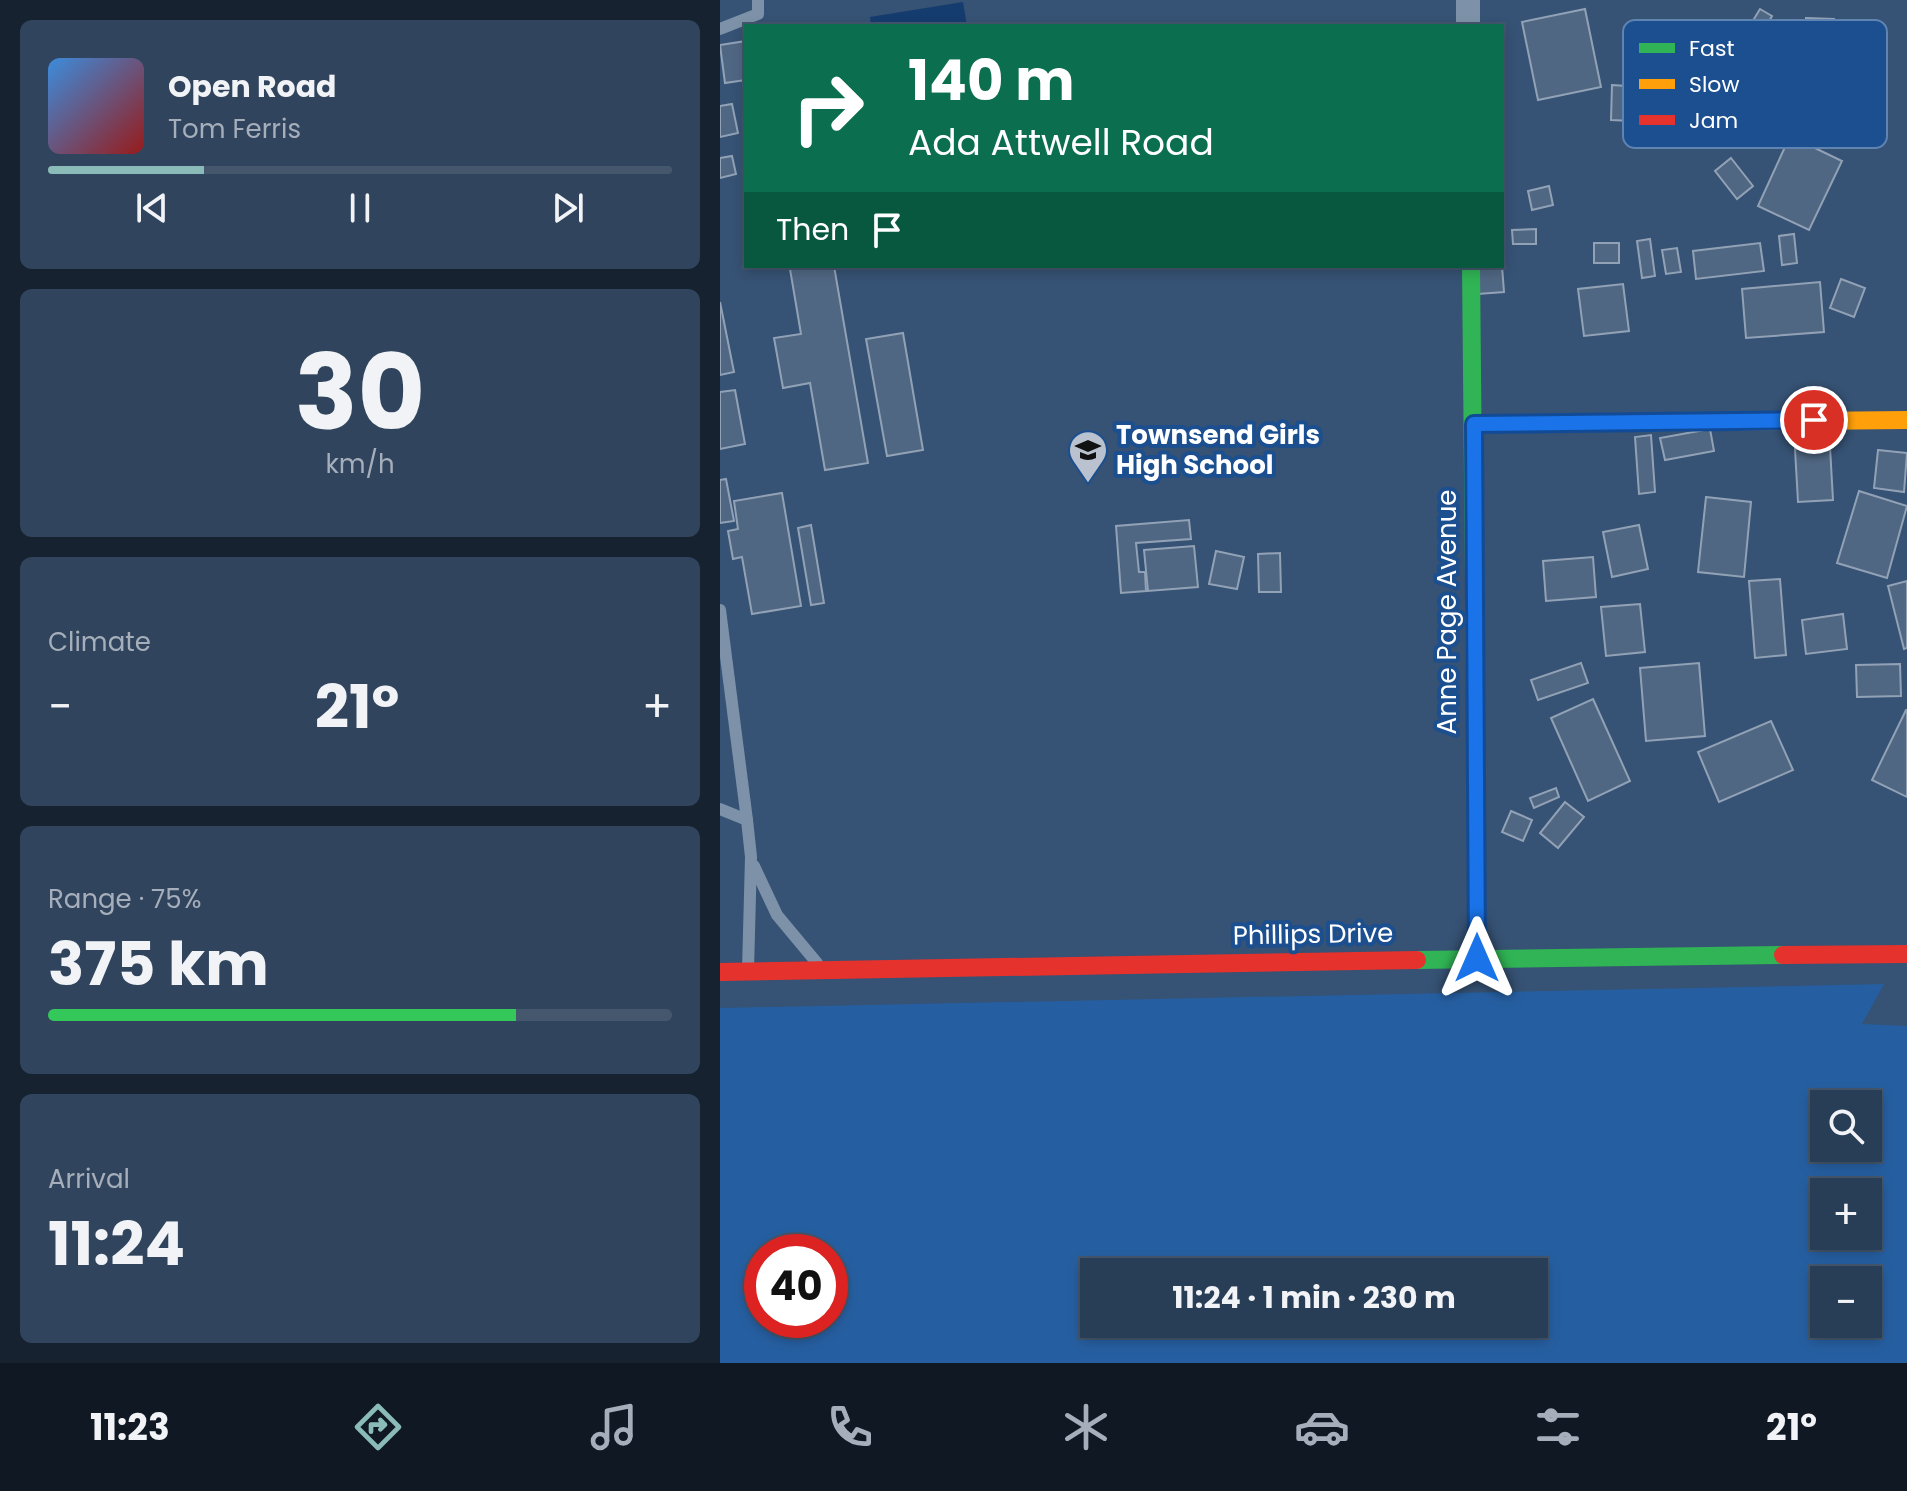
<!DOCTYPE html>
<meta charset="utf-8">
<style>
:root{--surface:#283e57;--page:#30455d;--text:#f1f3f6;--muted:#a5aeba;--line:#44576d;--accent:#8bbbb9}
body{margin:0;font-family:Poppins,sans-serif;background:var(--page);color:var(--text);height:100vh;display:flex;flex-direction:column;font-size:30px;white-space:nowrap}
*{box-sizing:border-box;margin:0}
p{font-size:26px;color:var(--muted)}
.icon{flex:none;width:44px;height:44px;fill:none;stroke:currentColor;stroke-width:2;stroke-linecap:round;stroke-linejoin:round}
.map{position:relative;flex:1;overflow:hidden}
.panel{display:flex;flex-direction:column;gap:20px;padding:20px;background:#162230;width:720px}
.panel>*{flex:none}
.banner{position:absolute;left:24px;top:24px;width:760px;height:244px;border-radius:0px;box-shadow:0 4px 12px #0003,0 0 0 2px var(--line);background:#0b6e4f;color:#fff;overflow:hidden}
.controls{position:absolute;left:1090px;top:1090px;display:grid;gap:16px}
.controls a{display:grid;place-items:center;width:72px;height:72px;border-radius:0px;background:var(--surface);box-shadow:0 4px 12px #0003,0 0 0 2px var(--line);font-size:40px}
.speed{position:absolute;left:24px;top:1234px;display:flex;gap:16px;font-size:40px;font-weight:700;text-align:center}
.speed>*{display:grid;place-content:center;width:104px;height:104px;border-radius:50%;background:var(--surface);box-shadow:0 4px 12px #0003,0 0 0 2px var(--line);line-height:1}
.speed .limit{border:12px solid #d22;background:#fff;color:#111}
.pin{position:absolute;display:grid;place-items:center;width:68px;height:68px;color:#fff;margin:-34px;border:4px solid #fff;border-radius:50%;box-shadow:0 2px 8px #0007}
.me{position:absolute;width:88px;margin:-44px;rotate:0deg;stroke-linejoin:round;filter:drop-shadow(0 0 6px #0008)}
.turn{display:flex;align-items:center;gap:28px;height:168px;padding:0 32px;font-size:36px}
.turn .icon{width:104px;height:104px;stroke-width:2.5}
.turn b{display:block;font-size:56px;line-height:68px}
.then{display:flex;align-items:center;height:76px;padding:0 32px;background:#0003;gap:16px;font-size:30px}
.big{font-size:60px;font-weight:700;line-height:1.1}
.panel .widget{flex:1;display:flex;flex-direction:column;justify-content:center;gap:12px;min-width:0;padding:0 28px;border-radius:12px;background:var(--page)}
.panel .dial{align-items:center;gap:0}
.dial b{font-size:104px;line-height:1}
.song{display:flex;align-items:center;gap:24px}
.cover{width:96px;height:96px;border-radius:12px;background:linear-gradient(135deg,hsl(210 70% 55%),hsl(0 70% 35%))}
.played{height:8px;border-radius:4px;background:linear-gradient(90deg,var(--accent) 25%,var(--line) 25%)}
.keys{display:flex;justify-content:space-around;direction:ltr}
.heat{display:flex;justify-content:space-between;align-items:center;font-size:44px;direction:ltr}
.charge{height:12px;border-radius:6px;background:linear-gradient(90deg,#34c759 75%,var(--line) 0)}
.trip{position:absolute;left:360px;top:1258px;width:468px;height:80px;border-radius:0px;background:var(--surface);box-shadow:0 4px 12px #0003,0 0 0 2px var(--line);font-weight:700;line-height:80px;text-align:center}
.tabs{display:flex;height:128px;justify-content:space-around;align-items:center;background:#101923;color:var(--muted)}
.tabs .icon{width:56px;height:56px}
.tabs .active{color:var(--accent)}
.tabs b{font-size:36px;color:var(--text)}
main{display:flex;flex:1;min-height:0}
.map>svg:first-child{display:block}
</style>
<main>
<section class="panel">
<div class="widget">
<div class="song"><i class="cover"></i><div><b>Open Road</b><p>Tom Ferris</p></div></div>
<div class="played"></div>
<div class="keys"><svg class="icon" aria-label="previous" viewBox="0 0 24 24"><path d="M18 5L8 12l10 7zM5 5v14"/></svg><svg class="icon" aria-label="pause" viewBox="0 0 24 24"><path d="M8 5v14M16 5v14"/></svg><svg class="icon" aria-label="next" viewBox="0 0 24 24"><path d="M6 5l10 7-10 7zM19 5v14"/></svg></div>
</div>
<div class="widget dial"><b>30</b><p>km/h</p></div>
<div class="widget"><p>Climate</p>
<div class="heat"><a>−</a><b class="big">21°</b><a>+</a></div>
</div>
<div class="widget"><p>Range · 75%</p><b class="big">375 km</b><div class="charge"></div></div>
<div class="widget"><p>Arrival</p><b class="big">11:24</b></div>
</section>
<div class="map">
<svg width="1187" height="1363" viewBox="0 0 1187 1363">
<rect width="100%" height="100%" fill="#365274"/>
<path fill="#265fa1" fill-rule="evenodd" d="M1164 984 1142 1024 1187 1026V1363H0V1008ZM1104 1104H1148V1148H1104ZM1104 1192H1148V1236H1104ZM42 1252H110V1320H42ZM374 1272H814V1324H374ZM1148 1280V1324H1104V1280Z"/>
<path fill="#153c6e" d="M243 2 247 26H151L150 17Z"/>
<g fill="#506783" stroke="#92a2b6" stroke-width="2">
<path d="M865 9 881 87 818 100 802 22Z"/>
<path d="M1040 9 1052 16 1036 45 1023 37Z"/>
<path d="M1086 18 1114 19 1110 105 1082 103Z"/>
<path d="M26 41V80L5 83 0 45Z"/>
<path d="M892 85 937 88 936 122 891 120Z"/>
<path d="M12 104 18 133 0 137V106Z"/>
<path d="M1070 136 1122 161 1089 230 1038 206Z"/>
<path d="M12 156 16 174 0 178V158Z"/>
<path d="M1011 158 1033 186 1017 199 995 171Z"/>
<path d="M829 186 833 205 812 210 808 191Z"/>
<path d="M816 229V244H793L792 230Z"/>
<path d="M1074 234 1077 263 1062 265 1059 236Z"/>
<path d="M930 239 935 276 922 278 917 241Z"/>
<rect x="874" y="243" width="25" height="20"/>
<path d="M1040 243 1044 271 976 279 973 251Z"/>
<path d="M957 248 961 272 946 274 942 250Z"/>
<path d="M86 266H114L148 463 105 470 90 383 63 388 54 338 81 334 70 269Z"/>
<path d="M756 266H782L784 292 758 294Z"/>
<path d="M1121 279 1145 288 1134 317 1110 308Z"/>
<path d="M1100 282 1104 332 1026 338 1022 289Z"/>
<path d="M903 284 909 331 864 336 858 289Z"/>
<path d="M0 302 14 372 0 375Z"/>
<path d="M183 333 203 450 167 456 146 339Z"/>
<path d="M15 390 25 444 0 449V392Z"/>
<path d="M990 429 994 451 945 460 940 438Z"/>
<path d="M931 435 935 492 919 494 915 437Z"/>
<path d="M1110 447 1113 500 1078 502 1075 449Z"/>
<path d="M1158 450 1187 453 1184 492 1154 488Z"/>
<path d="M6 479 14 521 0 523V480Z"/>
<path d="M1139 491 1187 506 1167 578 1117 563Z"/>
<path d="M62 493 81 606 32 614 22 557 13 559 8 531 18 529 14 501Z"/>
<path d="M986 497 1031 502 1024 577 978 572Z"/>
<path d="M469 520 471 539 416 543 419 572H425L426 591 401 593 396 526Z"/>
<path d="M91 525 104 603 91 605 78 528Z"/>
<path d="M919 525 928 569 892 577 883 532Z"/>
<path d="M474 546 478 587 428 591 424 550Z"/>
<path d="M496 551 524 557 517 589 489 584Z"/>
<path d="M560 553 561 592H539L538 554Z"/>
<path d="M873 557 876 597 826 601 823 561Z"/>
<path d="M1060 579 1066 655 1035 658 1029 581Z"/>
<path d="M1187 581V648L1184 649 1168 586Z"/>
<path d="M920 604 925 652 886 656 881 607Z"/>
<path d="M1123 614 1127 649 1086 654 1082 620Z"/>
<path d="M861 663 868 683 818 700 811 680Z"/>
<path d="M979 663 985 736 926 741 920 668Z"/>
<path d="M1180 664 1181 696 1137 697 1136 665Z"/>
<path d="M873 699 910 781 868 801 831 718Z"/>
<path d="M1186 710H1187V797L1152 780Z"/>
<path d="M1051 721 1073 770 999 802 978 752Z"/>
<path d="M836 788 839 797 814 808 810 798Z"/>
<path d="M845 802 864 817 838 848 820 833Z"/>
<path d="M791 811 812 820 803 841 782 832Z"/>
</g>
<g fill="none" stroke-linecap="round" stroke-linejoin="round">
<g stroke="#7d92a8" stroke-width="12">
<path d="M0 29 38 14V0"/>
<path d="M0 610 27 820"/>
<path d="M0 809 27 820 31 857 28 970"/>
<path d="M34 866 57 915 97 963"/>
</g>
<path stroke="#7d92a8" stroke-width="24" d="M748 0V26"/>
<g stroke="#30b455" stroke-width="18">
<path d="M751 266 756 790"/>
<path d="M697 960 1063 955"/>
</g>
<g stroke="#ff9f0a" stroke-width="18">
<path d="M754 424 1187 420"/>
<path d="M756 790 757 958"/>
</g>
<g stroke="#e5322d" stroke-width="18">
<path d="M1063 955 1187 954"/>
<path d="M0 972 697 960"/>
</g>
</g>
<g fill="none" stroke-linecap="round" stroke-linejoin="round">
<g stroke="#114b97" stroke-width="20">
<path id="route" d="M757 958 754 424 1094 420"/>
</g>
<use href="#route" stroke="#1a73e8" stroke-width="14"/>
</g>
<defs>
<g id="school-pin" transform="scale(2)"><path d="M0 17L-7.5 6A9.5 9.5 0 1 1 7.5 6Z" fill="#b9c2ce" stroke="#1b4f8f"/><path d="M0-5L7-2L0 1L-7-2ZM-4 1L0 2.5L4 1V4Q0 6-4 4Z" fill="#111"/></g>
</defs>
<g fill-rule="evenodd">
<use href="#school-pin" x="368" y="450"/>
</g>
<g text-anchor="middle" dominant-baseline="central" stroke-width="8" stroke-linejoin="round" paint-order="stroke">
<g font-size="26" font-weight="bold" fill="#fff" stroke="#1b4f8f" text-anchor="start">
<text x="396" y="435">Townsend Girls<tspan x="396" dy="30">High School</tspan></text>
</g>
<g font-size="26" fill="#fff" stroke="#1b4f8f">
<text transform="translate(727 612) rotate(-90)">Anne Page Avenue</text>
<text transform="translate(593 934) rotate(-1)">Phillips Drive</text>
</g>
</g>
<rect x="903" y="20" width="264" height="128" rx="12" fill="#1b4f8f" stroke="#5f84b1" stroke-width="2"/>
<rect x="919" y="43" width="36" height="10" fill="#30b455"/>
<rect x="919" y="79" width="36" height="10" fill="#ff9f0a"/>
<rect x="919" y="115" width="36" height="10" fill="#e5322d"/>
<g font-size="22" fill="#fff">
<text x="969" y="56">Fast</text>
<text x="969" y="92">Slow</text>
<text x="969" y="128">Jam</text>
</g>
</svg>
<div class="controls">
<a><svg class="icon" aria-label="search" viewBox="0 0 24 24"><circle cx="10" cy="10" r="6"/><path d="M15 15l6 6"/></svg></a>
<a>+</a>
<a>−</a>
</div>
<div class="speed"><div class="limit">40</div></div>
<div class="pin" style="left:1094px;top:420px;background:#d93025"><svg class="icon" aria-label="arrive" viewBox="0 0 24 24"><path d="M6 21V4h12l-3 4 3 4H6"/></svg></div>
<svg class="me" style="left:757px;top:958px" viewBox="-20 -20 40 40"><path d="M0-17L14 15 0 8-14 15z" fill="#1a73e8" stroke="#fff" stroke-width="4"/></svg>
<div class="trip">11:24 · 1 min · 230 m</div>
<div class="banner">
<div class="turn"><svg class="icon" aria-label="right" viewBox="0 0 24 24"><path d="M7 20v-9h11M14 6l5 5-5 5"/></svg><div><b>140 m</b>Ada Attwell Road</div></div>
<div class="then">Then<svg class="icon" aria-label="arrive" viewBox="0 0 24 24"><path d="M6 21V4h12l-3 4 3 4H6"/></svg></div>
</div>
</div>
</main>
<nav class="tabs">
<b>11:23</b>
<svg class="icon active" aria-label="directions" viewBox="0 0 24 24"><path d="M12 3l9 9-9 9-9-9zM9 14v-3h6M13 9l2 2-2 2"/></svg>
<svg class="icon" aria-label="music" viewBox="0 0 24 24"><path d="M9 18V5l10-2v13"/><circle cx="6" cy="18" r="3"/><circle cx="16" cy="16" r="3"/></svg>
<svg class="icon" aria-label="phone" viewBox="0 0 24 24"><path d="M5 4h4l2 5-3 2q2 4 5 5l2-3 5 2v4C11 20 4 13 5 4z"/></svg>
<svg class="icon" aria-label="climate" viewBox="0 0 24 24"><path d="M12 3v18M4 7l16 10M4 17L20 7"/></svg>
<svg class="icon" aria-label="car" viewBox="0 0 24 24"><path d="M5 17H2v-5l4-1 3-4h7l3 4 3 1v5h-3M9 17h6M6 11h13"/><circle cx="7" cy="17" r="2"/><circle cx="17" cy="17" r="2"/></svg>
<svg class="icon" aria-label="filters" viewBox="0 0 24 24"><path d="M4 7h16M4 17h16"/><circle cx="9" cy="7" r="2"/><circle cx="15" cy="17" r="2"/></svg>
<b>21°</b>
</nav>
